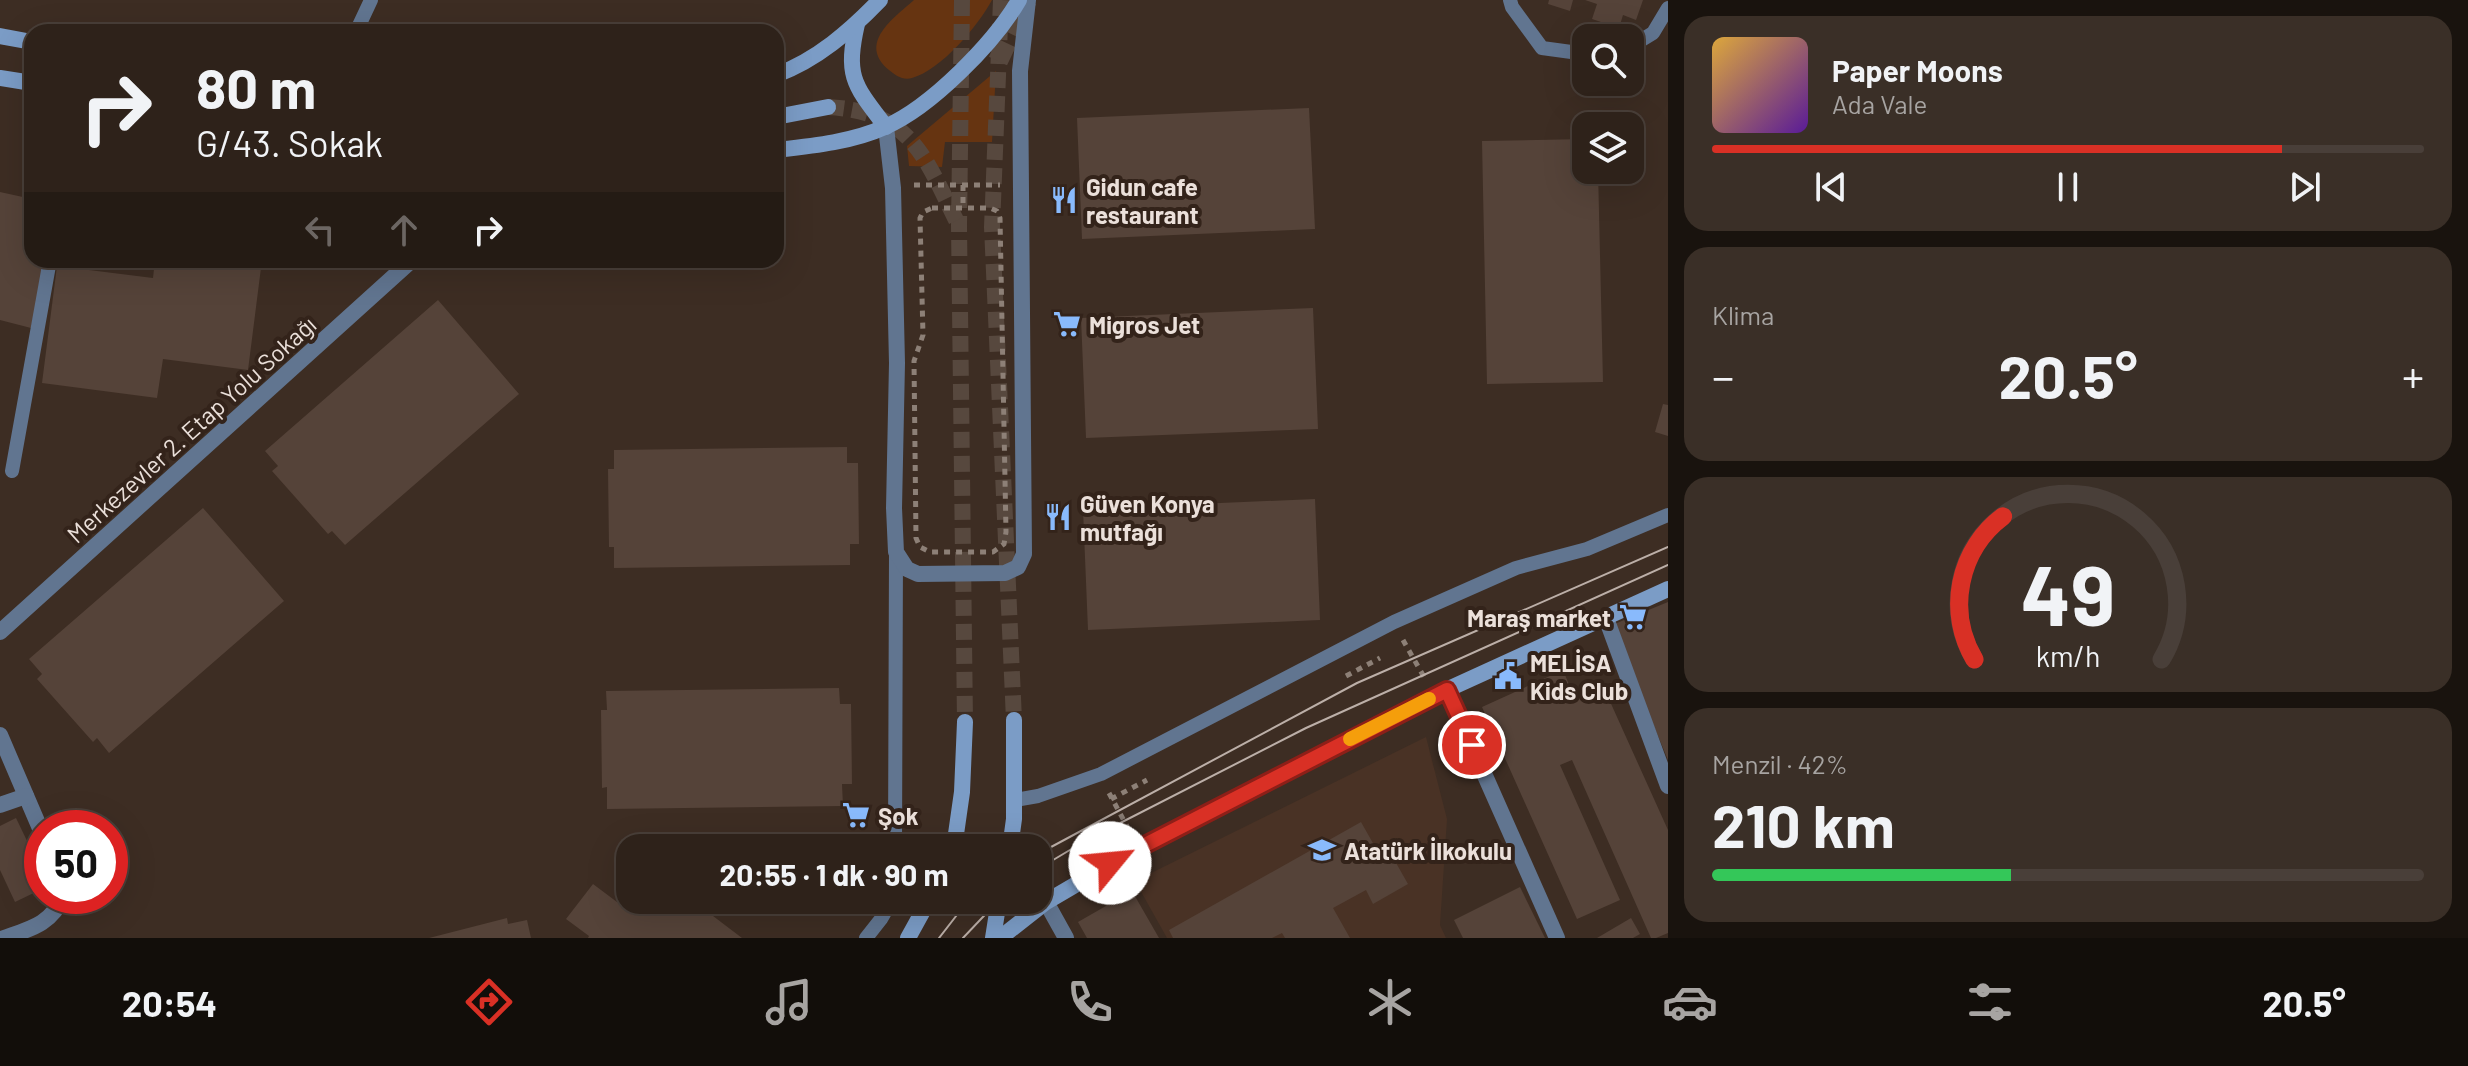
<!DOCTYPE html>
<html lang="tr">
<meta charset="utf-8">
<style>
:root{--surface:#2e221a;--page:#3a2f27;--text:#f1f3f6;--muted:#a7a4a2;--line:#493f39;--accent:#d93025}
body{margin:0;font-family:Barlow,sans-serif;background:var(--page);color:var(--text);height:100vh;display:flex;flex-direction:column;font-size:30px;white-space:nowrap}
*{box-sizing:border-box;margin:0}
p{font-size:26px;color:var(--muted)}
.icon{flex:none;width:44px;height:44px;fill:none;stroke:currentColor;stroke-width:2;stroke-linecap:round;stroke-linejoin:round}
.map{position:relative;flex:1;overflow:hidden}
.sheet{display:flex;flex-direction:column;gap:16px;padding:16px;background:#19130e;width:800px}
.sheet>*{flex:none}
.banner{position:absolute;left:24px;top:24px;width:760px;height:244px;border-radius:24px;box-shadow:0 8px 32px #0002,0 0 0 2px var(--line);background:#2e221a;color:var(--text);overflow:hidden}
.fabs{position:absolute;left:1572px;top:24px;display:grid;gap:16px}
.fabs a{display:grid;place-items:center;width:72px;height:72px;border-radius:16px;background:var(--surface);box-shadow:0 8px 32px #0002,0 0 0 2px var(--line);font-size:40px}
.speed{position:absolute;left:24px;top:810px;display:flex;gap:16px;font-size:40px;font-weight:700;text-align:center}
.speed>*{display:grid;place-content:center;width:104px;height:104px;border-radius:50%;background:var(--surface);box-shadow:0 8px 32px #0002,0 0 0 2px var(--line);line-height:1}
.speed .limit{border:12px solid #d22;background:#fff;color:#111}
.pin{position:absolute;display:grid;place-items:center;width:68px;height:68px;color:#fff;margin:-34px;border:4px solid #fff;border-radius:50%;box-shadow:0 2px 8px #0007}
.me{position:absolute;width:88px;margin:-44px;rotate:62deg;stroke-linejoin:round;filter:drop-shadow(0 0 6px #0008)}
.turn{display:flex;align-items:center;gap:28px;height:168px;padding:0 40px;font-size:36px}
.turn .icon{width:104px;height:104px;stroke-width:2.5}
.turn b{display:block;font-size:56px;line-height:68px}
.lanes{display:flex;align-items:center;height:76px;padding:0 40px;background:#0003;justify-content:center;gap:40px;direction:ltr}
.lanes .off{opacity:.35}
.big{font-size:60px;font-weight:700;line-height:1.1}
.sheet .card{flex:1;display:flex;flex-direction:column;justify-content:center;gap:12px;min-width:0;padding:0 28px;border-radius:24px;background:var(--page)}
.sheet .dial{align-items:center;gap:0}
.dial svg{height:208px;overflow:visible;fill:none;stroke:var(--line);stroke-width:7;stroke-linecap:round;text-anchor:middle}
.dial text{fill:var(--text);stroke:none}
.song{display:flex;align-items:center;gap:24px}
.cover{width:96px;height:96px;border-radius:12px;background:linear-gradient(135deg,hsl(40 70% 55%),hsl(270 70% 35%))}
.played{height:8px;border-radius:4px;background:linear-gradient(90deg,var(--accent) 80%,var(--line) 80%)}
.keys{display:flex;justify-content:space-around;direction:ltr}
.heat{display:flex;justify-content:space-between;align-items:center;font-size:44px;direction:ltr}
.charge{height:12px;border-radius:6px;background:linear-gradient(90deg,#34c759 42%,var(--line) 0)}
.trip{position:absolute;left:616px;top:834px;width:436px;height:80px;border-radius:24px;background:var(--surface);box-shadow:0 8px 32px #0002,0 0 0 2px var(--line);font-weight:700;line-height:80px;text-align:center}
.dock{display:flex;height:128px;justify-content:space-around;align-items:center;background:#120e0a;color:var(--muted)}
.dock .icon{width:56px;height:56px}
.dock .current{color:var(--accent)}
.dock b{font-size:36px;color:var(--text)}
main{display:flex;flex:1;min-height:0}
.map>svg:first-child{display:block}
</style>
<main>
<div class="map">
<svg width="1668" height="938" viewBox="0 0 1668 938">
<rect width="100%" height="100%" fill="#3d2d23"/>
<path fill="#493225" d="M1426 737 1447 819 1440 925 1446 938H1167L1135 881Z"/>
<g fill="#663411">
<path d="M914 0H992C978 26 941 70 912 78 903 81 895 75 889 70 857 43 894 18 914 0Z"/>
<path d="M996 71 992 142H945L942 167 909 166 907 146Z"/>
</g>
<g fill="#554339">
<path d="M1549 0H1573L1570 11 1548 4Z"/>
<path d="M1585 0H1643L1636 20 1623 15 1619 28 1592 19 1597 4Z"/>
<path d="M1309 108 1315 229 1082 239 1077 118Z"/>
<path d="M1586 139V170H1598L1603 382 1487 384 1482 141Z"/>
<path d="M0 192 32 199V260H46L31 328 0 320Z"/>
<path d="M155 260H262L248 370 163 359 157 398 42 383 57 266 153 278Z"/>
<path d="M438 300 519 394 345 545 332 531 328 534 272 471 278 466 265 451Z"/>
<path d="M1313 308 1318 429 1086 438 1081 318Z"/>
<path d="M1663 404 1668 405V436L1655 432Z"/>
<path d="M847 447V463H858L859 544H850V565L614 568V547H609L608 469H614V450Z"/>
<path d="M1315 499 1320 620 1088 630 1083 509Z"/>
<path d="M203 508 284 601 109 753 97 738 93 742 37 679 42 674 29 659Z"/>
<path d="M1668 602V760L1612 625Z"/>
<path d="M1563 670 1575 699 1603 686 1668 830V933L1656 938H1651L1572 760 1560 765 1620 900 1577 919 1482 707Z"/>
<path d="M839 688 840 704H851L852 784H842L843 806 607 809V787L602 788 601 710H607L606 691Z"/>
<path d="M16 818 42 872V889L15 902 0 870V826Z"/>
<path d="M1361 822 1378 852 1387 847 1408 884 1373 904 1366 890 1333 908 1350 938H1285L1282 933 1272 938H1173L1169 930Z"/>
<path d="M593 884 617 902 630 885V900H692L742 938H588L589 936 566 919Z"/>
<path d="M1520 887 1545 938H1463L1454 920Z"/>
<path d="M1132 891 1159 938H1087L1078 922Z"/>
<path d="M507 918 508 924 527 920 531 938H429Z"/>
<path d="M1631 918 1640 934 1633 938H1597Z"/>
</g>
<g fill="none" stroke-linecap="round" stroke-linejoin="round">
<g stroke="#57483e" stroke-width="16" stroke-dasharray="16 8" stroke-linecap="butt">
<path d="M962 0 959 226 965 722"/>
<path d="M1001 0 992 227 1014 720"/>
<path d="M828 107C911 112 924 155 957 222"/>
</g>
<path stroke="#57483e" stroke-width="20" stroke-dasharray="20 10" stroke-linecap="butt" d="M998 61 1027 0"/>
<g stroke="#8d8077" stroke-width="5" stroke-dasharray="6 6" stroke-linecap="butt">
<path d="M914 185H1000"/>
<path d="M963 185V208"/>
<path d="M932 208H990L997 211 1000 218 1006 532 1004 544 993 552H930L920 547 916 538 914 361 923 335 920 218 923 212Z"/>
<path d="M1403 640 1424 677"/>
<path d="M1346 676 1380 658"/>
<path d="M1109 793 1129 830"/>
<path d="M1111 799 1147 780"/>
</g>
<g stroke="#617590" stroke-width="14">
<path d="M1510 0 1512 7 1542 48 1586 54"/>
<path d="M356 32 371 0"/>
<path d="M1630 47 1653 33 1668 8"/>
<path d="M12 471 50 260"/>
<path d="M1015 800 1038 796 1101 774 1394 622 1516 568 1587 549 1668 515"/>
<path d="M895 848 896 552"/>
<path d="M866 938 881 919 892 900"/>
</g>
<g stroke="#617590" stroke-width="16">
<path d="M886 127 893 188 897 363 894 508 896 552 907 569 918 574 1005 573 1018 567 1024 554 1020 71 1028 0"/>
<path d="M1606 618 1668 786"/>
<path d="M0 632 412 260"/>
<path d="M1447 690 1557 938"/>
<path d="M0 735 42 833"/>
<path d="M0 805 26 796"/>
<path d="M1046 902 1066 938"/>
<path d="M4 938C30 929 52 924 63 896"/>
</g>
<g stroke="#7b9cc6" stroke-width="16">
<path d="M857 24C845 77 854 85 886 127"/>
<path d="M0 36 32 42"/>
<path d="M776 75C817 60 850 31 880 0"/>
<path d="M0 78 32 83"/>
<path d="M776 117 828 107"/>
<path d="M776 150C812 146 852 142 885 127 931 107 994 43 1019 0"/>
<path d="M954 848 962 792 965 722"/>
<path d="M1010 848 1014 819V720"/>
<path d="M908 938 929 900"/>
<path d="M993 938 999 900"/>
<path d="M1000 938 1046 902 1138 848 1433 696 1668 589"/>
</g>
<g stroke="#bcafa8" stroke-width="2">
<path d="M1038 854 1357 683 1668 547"/>
<path d="M1038 869 1085 841 1306 728 1668 565"/>
<path d="M939 938 960 911 974 900"/>
<path d="M963 938 999 900"/>
</g>
</g>
<g fill="none" stroke-linecap="round" stroke-linejoin="round">
<g stroke="#8d1f18" stroke-width="20">
<path id="route" d="M1110 863 1447 690 1472 745"/>
</g>
<use href="#route" stroke="#d93025" stroke-width="14"/>
<path stroke="#f59e0b" stroke-width="14" d="M1350 739 1429 699"/>
</g>
<defs>
<g id="restaurant-bare" transform="scale(2.16)"><path d="M-5-6h1v4h1v-4h1v4h1v-4h1v5L-1.5 .5V6h-2V.5L-5-1ZM5-6V6H3V1.5H1.5Q1.5-4 5-6Z" fill="#89bafc" stroke="#33231a" stroke-width="2.5" paint-order="stroke"/></g>
<g id="supermarket-bare" transform="scale(2.16)"><path d="M-6-5.5h2.5l.6 2H6L4.5 2H-2.5L-4.4-4H-6ZM-1.5 3.2a1.3 1.3 0 1 0 .1 0ZM3 3.2a1.3 1.3 0 1 0 .1 0Z" fill="#89bafc" stroke="#33231a" stroke-width="2.5" paint-order="stroke"/></g>
<g id="civic-bare" transform="scale(2.16)"><path d="M-.6-6.5H3V-4.5H.6V-3L4-1V1h2V6H-6V1h2V-1L-.6-3ZM-1.2 2.5V6h2.4V2.5Z" fill="#89bafc" stroke="#33231a" stroke-width="2.5" paint-order="stroke"/></g>
<g id="school-bare" transform="scale(2.16)"><path d="M0-5L7-2L0 1L-7-2ZM-4 1L0 2.5L4 1V4Q0 6-4 4Z" fill="#89bafc" stroke="#33231a" stroke-width="2.5" paint-order="stroke"/></g>
</defs>
<g fill-rule="evenodd">
<use href="#restaurant-bare" x="1064" y="200"/>
<use href="#supermarket-bare" x="1067" y="324"/>
<use href="#restaurant-bare" x="1058" y="517"/>
<use href="#supermarket-bare" x="1633" y="617"/>
<use href="#civic-bare" x="1508" y="676"/>
<use href="#supermarket-bare" x="856" y="815"/>
<use href="#school-bare" x="1322" y="850"/>
</g>
<g text-anchor="middle" dominant-baseline="central" stroke-width="8" stroke-linejoin="round" paint-order="stroke">
<g font-size="24" font-weight="bold" fill="#ebe0da" stroke="#33231a" text-anchor="start">
<text x="1086" y="186">Gidun cafe<tspan x="1086" dy="28">restaurant</tspan></text>
<text x="1089" y="324">Migros Jet</text>
<text x="1080" y="503">Güven Konya<tspan x="1080" dy="28">mutfağı</tspan></text>
<text x="1611" y="617" text-anchor="end">Maraş market</text>
<text x="1530" y="662">MELİSA<tspan x="1530" dy="28">Kids Club</tspan></text>
<text x="878" y="815">Şok</text>
<text x="1344" y="850">Atatürk İlkokulu</text>
</g>
<g font-size="24" fill="#ebe0da" stroke="#33231a">
<text transform="translate(191 429) rotate(-42)">Merkezevler 2. Etap Yolu Sokağı</text>
</g>
</g>
</svg>
<div class="fabs">
<a><svg class="icon" aria-label="search" viewBox="0 0 24 24"><circle cx="10" cy="10" r="6"/><path d="M15 15l6 6"/></svg></a>
<a><svg class="icon" aria-label="layers" viewBox="0 0 24 24"><path d="M12 4l9 5-9 5-9-5zM3 14l9 5 9-5"/></svg></a>
</div>
<div class="speed"><div class="limit">50</div></div>
<div class="pin" style="left:1472px;top:745px;background:#d93025"><svg class="icon" aria-label="arrive" viewBox="0 0 24 24"><path d="M6 21V4h12l-3 4 3 4H6"/></svg></div>
<svg class="me" style="left:1110px;top:863px" viewBox="-20 -20 40 40"><circle r="19" fill="#fff"/><path d="M0-13L10 11 0 6-10 11z" fill="#d93025"/></svg>
<div class="trip">20:55 · 1 dk · 90 m</div>
<div class="banner">
<div class="turn"><svg class="icon" aria-label="right" viewBox="0 0 24 24"><path d="M7 20v-9h11M14 6l5 5-5 5"/></svg><div><b>80 m</b>G/43. Sokak</div></div>
<div class="lanes"><svg class="icon off" aria-label="left" viewBox="0 0 24 24"><path d="M17 20v-9H6M10 6l-5 5 5 5"/></svg><svg class="icon off" aria-label="ahead" viewBox="0 0 24 24"><path d="M12 20V5M6 11l6-6 6 6"/></svg><svg class="icon" aria-label="right" viewBox="0 0 24 24"><path d="M7 20v-9h11M14 6l5 5-5 5"/></svg></div>
</div>
</div>
<section class="sheet">
<div class="card">
<div class="song"><i class="cover"></i><div><b>Paper Moons</b><p>Ada Vale</p></div></div>
<div class="played"></div>
<div class="keys"><svg class="icon" aria-label="previous" viewBox="0 0 24 24"><path d="M18 5L8 12l10 7zM5 5v14"/></svg><svg class="icon" aria-label="pause" viewBox="0 0 24 24"><path d="M8 5v14M16 5v14"/></svg><svg class="icon" aria-label="next" viewBox="0 0 24 24"><path d="M6 5l10 7-10 7zM19 5v14"/></svg></div>
</div>
<div class="card"><p>Klima</p>
<div class="heat"><a>−</a><b class="big">20.5°</b><a>+</a></div>
</div>
<div class="card dial"><svg viewBox="0 0 100 80">
<path d="M14 69A42 42 0 1 1 86 69"/>
<path d="M14 69A42 42 0 0 1 25 14" stroke="#d93025"/>
<text x="50" y="56" font-size="32" font-weight="700">49</text>
<text x="50" y="72" font-size="11">km/h</text>
</svg></div>
<div class="card"><p>Menzil · 42%</p><b class="big">210 km</b><div class="charge"></div></div>
</section>
</main>
<nav class="dock">
<b>20:54</b>
<svg class="icon current" aria-label="directions" viewBox="0 0 24 24"><path d="M12 3l9 9-9 9-9-9zM9 14v-3h6M13 9l2 2-2 2"/></svg>
<svg class="icon" aria-label="music" viewBox="0 0 24 24"><path d="M9 18V5l10-2v13"/><circle cx="6" cy="18" r="3"/><circle cx="16" cy="16" r="3"/></svg>
<svg class="icon" aria-label="phone" viewBox="0 0 24 24"><path d="M5 4h4l2 5-3 2q2 4 5 5l2-3 5 2v4C11 20 4 13 5 4z"/></svg>
<svg class="icon" aria-label="climate" viewBox="0 0 24 24"><path d="M12 3v18M4 7l16 10M4 17L20 7"/></svg>
<svg class="icon" aria-label="car" viewBox="0 0 24 24"><path d="M5 17H2v-5l4-1 3-4h7l3 4 3 1v5h-3M9 17h6M6 11h13"/><circle cx="7" cy="17" r="2"/><circle cx="17" cy="17" r="2"/></svg>
<svg class="icon" aria-label="filters" viewBox="0 0 24 24"><path d="M4 7h16M4 17h16"/><circle cx="9" cy="7" r="2"/><circle cx="15" cy="17" r="2"/></svg>
<b>20.5°</b>
</nav>
